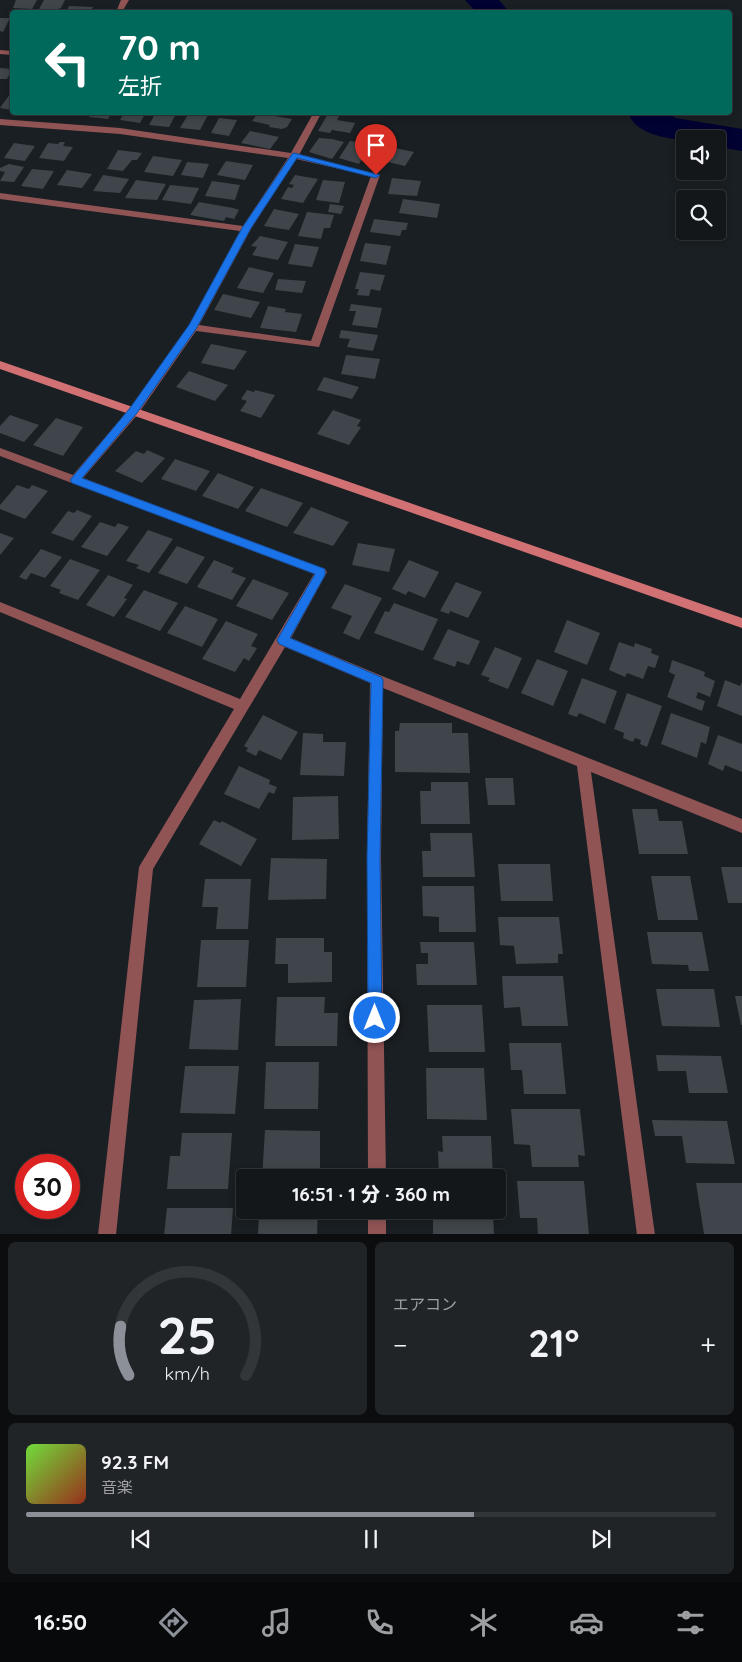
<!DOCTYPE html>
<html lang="ja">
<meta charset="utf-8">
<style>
:root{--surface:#14171a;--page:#212427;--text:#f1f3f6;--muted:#9d9fa2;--line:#333639;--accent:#8c9099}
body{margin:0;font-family:Quicksand,"Noto Sans JP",sans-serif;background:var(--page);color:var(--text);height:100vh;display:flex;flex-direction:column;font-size:19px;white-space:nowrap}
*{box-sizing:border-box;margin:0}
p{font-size:16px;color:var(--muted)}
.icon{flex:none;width:28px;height:28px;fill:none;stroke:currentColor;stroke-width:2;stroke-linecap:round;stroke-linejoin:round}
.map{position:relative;height:1234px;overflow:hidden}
.details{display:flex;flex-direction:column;gap:8px;padding:8px;background:#0b0d0e;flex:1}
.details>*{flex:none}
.hud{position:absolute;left:10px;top:10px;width:722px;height:105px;border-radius:5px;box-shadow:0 2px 8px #0003,0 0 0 1px var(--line);background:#00695c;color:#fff;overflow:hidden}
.fabs{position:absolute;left:676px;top:130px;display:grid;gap:10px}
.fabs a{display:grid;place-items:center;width:50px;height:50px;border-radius:5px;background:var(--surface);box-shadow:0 2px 8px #0003,0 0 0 1px var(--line);font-size:25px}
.speed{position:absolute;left:15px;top:1154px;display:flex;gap:10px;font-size:25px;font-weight:700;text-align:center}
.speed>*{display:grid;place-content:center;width:65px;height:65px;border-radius:50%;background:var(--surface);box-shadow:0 2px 8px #0003,0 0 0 1px var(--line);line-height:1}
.speed .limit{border:8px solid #d22;background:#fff;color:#111}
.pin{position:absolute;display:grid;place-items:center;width:42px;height:42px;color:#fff;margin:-51px -21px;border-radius:50% 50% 50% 0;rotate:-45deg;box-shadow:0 0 5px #0007}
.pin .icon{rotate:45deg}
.me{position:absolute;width:55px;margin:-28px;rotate:0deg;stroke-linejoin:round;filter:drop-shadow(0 0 4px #0008)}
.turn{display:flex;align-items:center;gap:18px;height:105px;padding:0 25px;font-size:22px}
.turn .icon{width:65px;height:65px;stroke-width:2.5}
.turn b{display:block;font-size:35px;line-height:42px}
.big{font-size:38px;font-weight:800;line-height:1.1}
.details .tile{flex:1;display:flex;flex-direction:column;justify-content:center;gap:8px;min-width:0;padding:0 18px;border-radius:8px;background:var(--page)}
.details .dial{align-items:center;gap:0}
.dial svg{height:130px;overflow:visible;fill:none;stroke:var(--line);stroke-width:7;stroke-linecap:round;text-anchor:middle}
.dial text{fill:var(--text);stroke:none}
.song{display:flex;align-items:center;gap:15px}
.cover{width:60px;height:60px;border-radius:8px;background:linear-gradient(135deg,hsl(100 70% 55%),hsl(10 70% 35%))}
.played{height:5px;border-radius:2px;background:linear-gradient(90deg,var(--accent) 65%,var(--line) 65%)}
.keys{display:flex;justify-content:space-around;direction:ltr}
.heat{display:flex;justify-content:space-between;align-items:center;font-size:28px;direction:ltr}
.details .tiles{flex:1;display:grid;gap:8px;grid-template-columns:1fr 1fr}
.tile:last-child{grid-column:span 2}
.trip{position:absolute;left:236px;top:1169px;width:270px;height:50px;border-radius:5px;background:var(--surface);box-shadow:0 2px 8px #0003,0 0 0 1px var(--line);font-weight:800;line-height:50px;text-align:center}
.dock{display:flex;height:80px;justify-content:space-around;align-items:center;background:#08090a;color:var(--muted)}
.dock .icon{width:35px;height:35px}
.dock .current{color:var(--accent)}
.dock b{font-size:22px;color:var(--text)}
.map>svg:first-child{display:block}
</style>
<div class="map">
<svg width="742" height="1235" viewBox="0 0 742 1235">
<rect width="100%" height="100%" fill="#1a1f23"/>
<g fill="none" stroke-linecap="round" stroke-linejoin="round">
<g fill="#000231" fill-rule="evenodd">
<path d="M465 0H499L509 12H476Z"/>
<path d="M628 112H665L676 118 742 129V151L718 147V139H685V141C665 137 635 135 628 112Z"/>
</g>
</g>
<g fill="#3f454a">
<path d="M16 0H37L32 9 13 8Z"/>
<path d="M44 0H65L61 8 58 9H39Z"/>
<path d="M69 6 93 7 92 9H94L93 12H66Z"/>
<path d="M0 18H10L3 32 0 31Z"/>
<path d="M0 68 12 69 7 79H0Z"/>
<path d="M10 94H12V110L0 108Z"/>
<path d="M92 112H112L108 119 89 117Z"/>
<path d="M125 112H146L140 123 120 120Z"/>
<path d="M156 112H177L169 127 149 125Z"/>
<path d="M329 112 341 113 337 120 355 123 350 133 332 130 330 133 318 131Z"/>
<path d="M189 113 208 115 200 130 180 128Z"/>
<path d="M258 113 292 119 287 127 282 129 269 127 270 125 252 121Z"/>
<path d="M219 118 237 120 229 136 211 133Z"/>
<path d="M250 131 279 137 270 149 241 143Z"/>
<path d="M319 138 332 139 344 142 332 159 309 152Z"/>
<path d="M350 141 368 144 367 146 374 148 369 155 365 154 359 164 339 158Z"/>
<path d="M60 142H65L63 146 73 147 64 161 39 158 48 143 58 144Z"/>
<path d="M14 143 35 146 25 161 4 158Z"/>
<path d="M390 147 414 152 405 166 375 159 382 148 389 149Z"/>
<path d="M118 150 142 153 137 160H132L123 171 107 169Z"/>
<path d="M153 156 182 160 173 176 144 172Z"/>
<path d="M226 161 253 165 245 180 217 175Z"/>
<path d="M187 162 209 164 203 178 181 175Z"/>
<path d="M9 164 24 167 14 182 0 181 5 172 0 171V168Z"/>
<path d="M32 169 54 171 43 189 21 186Z"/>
<path d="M67 170 92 174 82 188 57 185Z"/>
<path d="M103 175 129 179 120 193 93 191Z"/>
<path d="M295 175 318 179 303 203 281 199 288 187 292 188 294 185 289 184Z"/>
<path d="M392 178 421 181 417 196 388 194Z"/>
<path d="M136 180 166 184 157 200 125 198Z"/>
<path d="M323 180 345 182 339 203 316 200Z"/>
<path d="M212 181 240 185 235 200 205 196Z"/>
<path d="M170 185 199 188 191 204 162 200Z"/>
<path d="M403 199 440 204 437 218 399 213Z"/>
<path d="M199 202 233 208 239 210 234 219 226 217 224 221 190 215Z"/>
<path d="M330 204 344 206 341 214 328 212Z"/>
<path d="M274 209 299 214 289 230 264 226Z"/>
<path d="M307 212 334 215 330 228H324L321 239 298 236Z"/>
<path d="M374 219 408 223 406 230H402L400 236 370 232Z"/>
<path d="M260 236 288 242 278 260 252 255 257 247 251 246Z"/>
<path d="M365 243 391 246 386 265 360 261Z"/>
<path d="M295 244 319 247 312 267 288 264Z"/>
<path d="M249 267 274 273 263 293 237 288Z"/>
<path d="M360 272 385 275 380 291 371 289 369 296 357 295 359 289H355Z"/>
<path d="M278 279 306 281 302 293 275 290Z"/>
<path d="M223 294 260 302 251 318 214 310Z"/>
<path d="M351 304 382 308 377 328 352 325 356 311H349Z"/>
<path d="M268 306 286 309 285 312 302 314 296 332 260 328Z"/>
<path d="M341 330 378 335 373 351 347 347 350 339 339 338Z"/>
<path d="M211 344 247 351 234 370 201 363Z"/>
<path d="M346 355 380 359 375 379 341 374Z"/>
<path d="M189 371 228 385 215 401 176 387Z"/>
<path d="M324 377 359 387 352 399 317 390Z"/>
<path d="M247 390 254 392 255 390 275 395 261 418 240 411 247 401 241 399Z"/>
<path d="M333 410 361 420 357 426 361 427 349 445 317 434Z"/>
<path d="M10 415 39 425 24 442 0 433V426Z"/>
<path d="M56 418 83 427 63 456 33 445Z"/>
<path d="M147 450 165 458 142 483 115 471 136 451 144 454Z"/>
<path d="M175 459 210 471 196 491 161 479Z"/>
<path d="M218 473 254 487 238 509 202 496Z"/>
<path d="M17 485 29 489 32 485 48 491 25 519 0 509V505Z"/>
<path d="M261 488 303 503 287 527 245 511Z"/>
<path d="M311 507 349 522 333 546 293 533Z"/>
<path d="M77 510 92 516 73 541 51 533 68 511 74 513Z"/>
<path d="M100 522 115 527 118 523 129 527 107 556 81 547Z"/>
<path d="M148 530 173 539 149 573 136 568 139 565 126 561Z"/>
<path d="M0 533 14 538 0 555Z"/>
<path d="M358 543 395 549 389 572 352 565Z"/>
<path d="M177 546 205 557 187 584 158 573Z"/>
<path d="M41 549 62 557 45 578 31 573 26 580 19 577Z"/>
<path d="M70 559 100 570 78 600 59 593 61 590 50 586Z"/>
<path d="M214 560 234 568 231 572 246 578 232 600 197 587Z"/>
<path d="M409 560 439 572 425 598 408 591 406 595 392 589Z"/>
<path d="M108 575 133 585 124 598 127 599 114 617 86 605Z"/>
<path d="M253 579 289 593 272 620 236 606Z"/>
<path d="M456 582 482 592 468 618 450 611 449 614 440 611Z"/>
<path d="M345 584 382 598 359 640 343 633 352 616 331 608Z"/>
<path d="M144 590 178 603 160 631 125 617Z"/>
<path d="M394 603 438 619 423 651 374 633 385 611 389 612Z"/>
<path d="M185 606 218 619 202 647 167 633Z"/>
<path d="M567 620 600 633 587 665 554 652Z"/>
<path d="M226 621 258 634 251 646 257 648 249 661 244 658 235 672 202 659Z"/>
<path d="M448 629 480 641 469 665 457 661 455 667 433 659Z"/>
<path d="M619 642 634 647 635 643 652 649 651 653 659 656 655 668 648 666 643 679 627 673 625 677 609 670Z"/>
<path d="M495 647 522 658 508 689 488 681 490 678 481 675Z"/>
<path d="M537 659 568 671 553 706 521 693Z"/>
<path d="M672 660 705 672 704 676 715 681 710 697 698 692 696 698 705 701 702 711 667 697 675 675 669 672Z"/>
<path d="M582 678 617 691 605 724 579 713 577 717 568 714Z"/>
<path d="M725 680 740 686 742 682V716L717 706Z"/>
<path d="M627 693 662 706 647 747 640 744 641 740 635 738 633 742 623 738 624 733 614 729Z"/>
<path d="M671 713 710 727 706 744 701 742 697 758 661 744Z"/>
<path d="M263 715 298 732 281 760 259 750 256 756 246 751 248 748 244 746Z"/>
<path d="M400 723H452V733H468L470 773 395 772V731H399Z"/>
<path d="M303 733 323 734V742H346L344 776 300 775Z"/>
<path d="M718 735 742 744V772L725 765 723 771 708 764Z"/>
<path d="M239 766 270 780 269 784 277 787 274 794 269 792 259 809 224 794Z"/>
<path d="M485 778H513L515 805H488Z"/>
<path d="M431 782H468L470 824H421L420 791H431Z"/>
<path d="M338 796 339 839 292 840 293 797Z"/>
<path d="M632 809H657L659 821H682L688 854H639Z"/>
<path d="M214 820 220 823 222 821 257 839 241 866 199 844Z"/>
<path d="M430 833H472L475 877H423L422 851H431Z"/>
<path d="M271 858 327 859 326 899 268 900Z"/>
<path d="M498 864H550L553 901H501Z"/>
<path d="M721 867H742V903H728Z"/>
<path d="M651 876H690L698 920H658Z"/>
<path d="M205 879H251L248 929H216L218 907H202Z"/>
<path d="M422 886H474L476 932H439V917L423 916Z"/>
<path d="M498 917H559L563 954H558V963L516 964 514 946 500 945Z"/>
<path d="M647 932H702L709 971H689L688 965 652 964Z"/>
<path d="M276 938H324V952H332V982L288 983V964H275Z"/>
<path d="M201 940H249L246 987H197Z"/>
<path d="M420 942H474L477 985H417L416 964H428V953H421Z"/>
<path d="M502 976H563L568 1026H522L520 1007 504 1008Z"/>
<path d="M656 989H714L720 1027 662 1026Z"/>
<path d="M735 996H742V1025H741Z"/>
<path d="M277 997H325L324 1013H338L337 1046H275Z"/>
<path d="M241 999 238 1050 189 1049 194 1000Z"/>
<path d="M427 1005H482L485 1052H429Z"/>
<path d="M509 1043H561L566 1094H524L522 1070H511Z"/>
<path d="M656 1055 721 1056 728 1093H689L686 1071H658Z"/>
<path d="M266 1062H319L318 1109H264Z"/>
<path d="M185 1066H239L235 1114 180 1113Z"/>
<path d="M426 1068H484L487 1120 427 1119Z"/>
<path d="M511 1109H580L585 1156 578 1155 579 1167H532L530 1145 514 1144Z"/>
<path d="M652 1120 727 1121 735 1164 686 1163 682 1136H655Z"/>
<path d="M265 1130 320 1131V1178H262Z"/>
<path d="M182 1133H232L228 1189H167L170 1156H180Z"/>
<path d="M442 1136H491L493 1178H439L438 1151 443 1152Z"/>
<path d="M517 1181H584L589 1235H538L537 1218H520Z"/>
<path d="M696 1183H742V1235L704 1234Z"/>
<path d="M167 1208H233L231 1235H164Z"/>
<path d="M259 1210H318L317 1235H258Z"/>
<path d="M433 1210H493L494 1235H433Z"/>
</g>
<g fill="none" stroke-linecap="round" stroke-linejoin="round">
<g fill="#915455" fill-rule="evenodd">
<path d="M121 0H129L122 12H116Z"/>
<path d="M0 50 12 51V55L0 54Z"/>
<path d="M314 112H322L299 155 380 175 319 347 196 331 138 414 83 478 325 569 327 572 291 638 382 676 742 819V833L591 772 655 1235H637L577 766 383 688 381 858 386 1178H368L367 858 370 683 285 647 153 869 116 1235H98L139 867 234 709 0 612V602L240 699 314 574 0 456V448L73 475 130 408 189 326 240 231 0 199V193L243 226 288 158 120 134 0 125V119L120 128 291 153ZM296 159 371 176 311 341 199 325 251 229Z"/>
<rect x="368" y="1210" width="18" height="25"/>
</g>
<path fill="#d27174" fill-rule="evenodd" d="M0 361 742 618V628L0 369Z"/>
</g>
<path fill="#1a73e8" stroke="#114b97" d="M294 153 380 175 376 178 297 158 251 228 196 329 137 413 82 478 325 569V575L290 638 381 677 383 680 380 858 382 1018 380 1023 375 1025 370 1023 368 1018 367 858 371 683 279 644 277 640 315 574 72 483 70 480 130 408 189 325 242 228 292 154Z"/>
</svg>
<div class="fabs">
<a><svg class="icon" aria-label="sound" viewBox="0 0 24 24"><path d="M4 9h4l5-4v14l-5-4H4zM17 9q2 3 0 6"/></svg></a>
<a><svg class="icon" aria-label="search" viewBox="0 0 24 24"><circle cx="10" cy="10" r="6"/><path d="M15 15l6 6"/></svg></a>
</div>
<div class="speed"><div class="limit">30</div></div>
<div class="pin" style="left:376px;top:175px;background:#d93025"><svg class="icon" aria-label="arrive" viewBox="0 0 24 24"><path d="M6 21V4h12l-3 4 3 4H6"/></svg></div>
<svg class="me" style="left:375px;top:1018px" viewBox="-20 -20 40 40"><circle r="17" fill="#1a73e8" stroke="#fff" stroke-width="3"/><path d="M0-11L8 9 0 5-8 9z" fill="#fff"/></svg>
<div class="trip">16:51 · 1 分 · 360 m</div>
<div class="hud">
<div class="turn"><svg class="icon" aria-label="left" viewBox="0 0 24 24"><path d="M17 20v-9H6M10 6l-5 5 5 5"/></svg><div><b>70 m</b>左折</div></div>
</div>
</div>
<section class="details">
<div class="tiles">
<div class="tile dial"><svg viewBox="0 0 100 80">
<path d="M14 69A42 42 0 1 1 86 69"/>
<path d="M14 69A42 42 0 0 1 9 39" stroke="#8c9099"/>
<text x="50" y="56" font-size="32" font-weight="700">25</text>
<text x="50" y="72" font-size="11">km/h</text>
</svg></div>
<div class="tile"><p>エアコン</p>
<div class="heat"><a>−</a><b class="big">21°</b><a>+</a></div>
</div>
<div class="tile">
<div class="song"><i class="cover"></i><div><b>92.3 FM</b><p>音楽</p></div></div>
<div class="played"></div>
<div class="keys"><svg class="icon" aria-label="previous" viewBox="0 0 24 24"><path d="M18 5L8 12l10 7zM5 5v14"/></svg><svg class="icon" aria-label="pause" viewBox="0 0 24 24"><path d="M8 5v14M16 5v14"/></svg><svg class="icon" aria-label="next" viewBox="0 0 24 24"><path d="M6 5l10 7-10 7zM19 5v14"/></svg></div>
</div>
</div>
</section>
<nav class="dock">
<b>16:50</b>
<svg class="icon current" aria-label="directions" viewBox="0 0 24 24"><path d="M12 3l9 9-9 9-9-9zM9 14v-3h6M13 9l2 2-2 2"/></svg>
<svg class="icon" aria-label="music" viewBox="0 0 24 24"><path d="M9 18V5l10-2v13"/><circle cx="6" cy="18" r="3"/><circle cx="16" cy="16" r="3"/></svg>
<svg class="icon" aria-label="phone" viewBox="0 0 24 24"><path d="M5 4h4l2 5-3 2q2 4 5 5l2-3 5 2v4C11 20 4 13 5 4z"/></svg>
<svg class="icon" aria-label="climate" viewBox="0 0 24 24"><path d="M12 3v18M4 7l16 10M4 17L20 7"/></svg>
<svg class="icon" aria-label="car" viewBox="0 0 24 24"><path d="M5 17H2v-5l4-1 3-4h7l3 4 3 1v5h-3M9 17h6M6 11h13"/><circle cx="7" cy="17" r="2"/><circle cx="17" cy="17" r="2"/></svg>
<svg class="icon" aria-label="filters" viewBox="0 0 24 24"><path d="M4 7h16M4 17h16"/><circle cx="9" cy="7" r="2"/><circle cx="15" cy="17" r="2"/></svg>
</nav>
